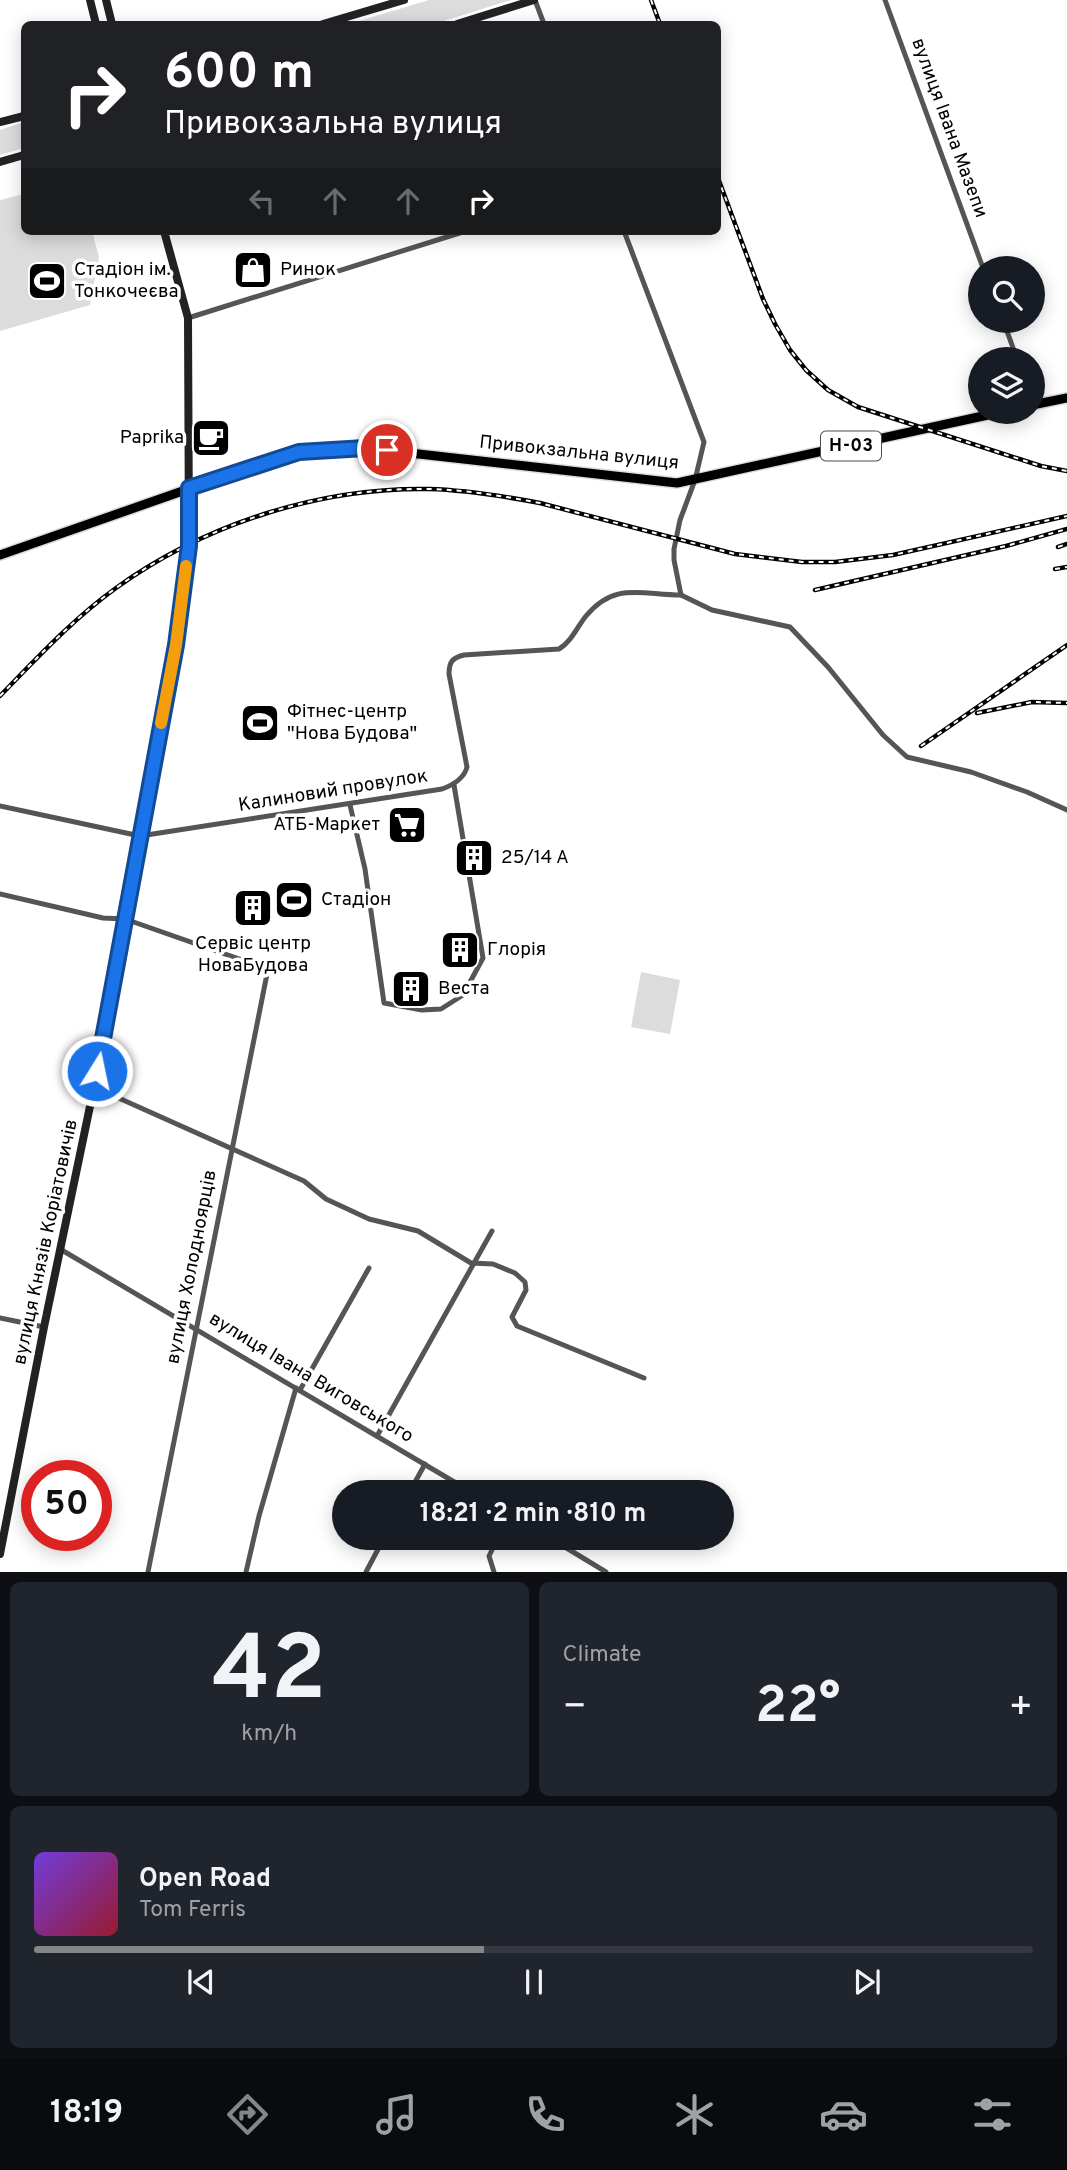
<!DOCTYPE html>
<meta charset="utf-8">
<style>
:root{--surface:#171b24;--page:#20242c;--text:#f1f3f6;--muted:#9ea1a6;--line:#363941;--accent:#858687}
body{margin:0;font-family:Overpass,sans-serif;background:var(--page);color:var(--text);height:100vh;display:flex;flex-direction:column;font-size:26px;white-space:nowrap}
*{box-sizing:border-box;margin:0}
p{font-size:23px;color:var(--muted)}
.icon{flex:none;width:38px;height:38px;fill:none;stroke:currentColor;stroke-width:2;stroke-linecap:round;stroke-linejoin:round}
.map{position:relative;height:1572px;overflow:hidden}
.drawer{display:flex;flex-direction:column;gap:10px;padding:10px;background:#0d0f14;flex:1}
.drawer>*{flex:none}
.top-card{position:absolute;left:21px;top:21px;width:700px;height:214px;border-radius:10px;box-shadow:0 4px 18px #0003;background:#202124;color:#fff;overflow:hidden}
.fabs{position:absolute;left:968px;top:256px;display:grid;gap:14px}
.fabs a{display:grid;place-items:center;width:77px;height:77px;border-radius:50%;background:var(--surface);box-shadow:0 4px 18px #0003;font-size:35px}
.speed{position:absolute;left:21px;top:1460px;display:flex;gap:14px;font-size:35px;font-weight:700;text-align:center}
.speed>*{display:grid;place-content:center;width:91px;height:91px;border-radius:50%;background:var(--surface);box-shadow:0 4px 18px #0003;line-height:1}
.speed .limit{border:10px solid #d22;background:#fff;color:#111}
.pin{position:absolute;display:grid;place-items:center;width:60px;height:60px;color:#fff;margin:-30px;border:4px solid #fff;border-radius:50%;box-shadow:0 2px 7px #0007}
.me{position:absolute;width:77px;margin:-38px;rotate:10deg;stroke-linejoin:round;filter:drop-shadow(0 0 5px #0008)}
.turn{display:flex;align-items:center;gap:24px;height:147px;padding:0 28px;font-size:32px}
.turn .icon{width:91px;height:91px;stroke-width:2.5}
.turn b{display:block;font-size:49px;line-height:60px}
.lanes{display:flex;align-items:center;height:66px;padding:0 28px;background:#0003;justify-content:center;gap:35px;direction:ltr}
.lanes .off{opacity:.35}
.big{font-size:52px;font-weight:700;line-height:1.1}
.drawer .tile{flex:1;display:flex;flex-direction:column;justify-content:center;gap:10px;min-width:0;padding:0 24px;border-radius:10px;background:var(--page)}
.drawer .dial{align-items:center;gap:0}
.dial b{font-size:91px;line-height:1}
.song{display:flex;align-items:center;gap:21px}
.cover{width:84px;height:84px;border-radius:10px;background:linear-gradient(135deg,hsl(260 70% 55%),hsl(350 70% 35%))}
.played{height:7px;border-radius:4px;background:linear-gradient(90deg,var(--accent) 45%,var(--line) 45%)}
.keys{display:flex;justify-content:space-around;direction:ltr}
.heat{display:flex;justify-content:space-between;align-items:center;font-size:38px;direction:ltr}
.drawer .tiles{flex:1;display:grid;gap:10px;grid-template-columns:1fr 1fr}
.tile:last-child{grid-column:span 2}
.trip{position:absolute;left:332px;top:1480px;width:402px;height:70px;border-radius:35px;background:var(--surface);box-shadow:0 4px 18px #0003;font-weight:700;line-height:70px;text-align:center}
.tabs{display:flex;height:112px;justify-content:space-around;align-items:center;background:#090b0e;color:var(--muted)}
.tabs .icon{width:49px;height:49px}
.tabs .current{color:var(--accent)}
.tabs b{font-size:32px;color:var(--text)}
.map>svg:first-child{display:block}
</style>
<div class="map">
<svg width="1067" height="1572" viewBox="0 0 1067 1572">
<rect width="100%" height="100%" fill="#fff"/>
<g fill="#dcdcdc">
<path d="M429 0H511L434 24H349Z"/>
<path d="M24 122V148L0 155V130Z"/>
<path d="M24 194V231H92L99 257 90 305 0 331V200Z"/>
<path d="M641 972 680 980 670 1034 631 1027Z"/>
</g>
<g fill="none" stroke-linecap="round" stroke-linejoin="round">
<g stroke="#dbdbdb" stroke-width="12">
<g id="primary">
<path d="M1032 405 1067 398"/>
<path d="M0 555 271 460 299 452 365 448 677 483 1006 411"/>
</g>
</g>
<g stroke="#555" stroke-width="5">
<path d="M535 0 544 24"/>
<path d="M885 0 983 268"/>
<path d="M624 231 704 442 695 480 680 520 674 549V560L681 595 712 610 790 627 828 667 883 735 907 757 971 772 1027 792 1067 810"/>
<path d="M188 318 466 231"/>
<path d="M1003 320 1017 359"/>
<path d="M350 805 365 869 384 1003 422 1010 441 1009 463 995 483 958 454 785"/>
<path d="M0 806 140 836 442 789C453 785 464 779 467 767L449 674C449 662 452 658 464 655L559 649C572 641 577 627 586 616 615 581 642 595 681 595"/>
<path d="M0 894 103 918 125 919 268 969 148 1572"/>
<path d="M94 1087 304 1181 326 1199 369 1219 418 1231 471 1263 493 1264 515 1273 525 1282 526 1290 512 1317 517 1326 644 1378"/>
<path d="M60 1249 473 1493"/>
<path d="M0 1318 44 1327"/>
<path d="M300 1390 369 1268"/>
<path d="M377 1436 492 1231"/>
<path d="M409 1493 425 1464"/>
<path d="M550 1538 606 1572"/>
<path d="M246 1572 259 1516 296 1388"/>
<path d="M366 1572 384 1538"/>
<path d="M494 1572 489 1556 498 1538"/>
</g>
<g stroke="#222" stroke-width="8">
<path d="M90 0 96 24"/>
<path d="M106 0 112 24"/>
<path d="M323 24 404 0"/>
<path d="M457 24 534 0"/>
<path d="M0 122 24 116"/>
<path d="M0 162 24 155"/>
<path d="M0 1554 44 1327 94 1087 176 645 189 546 188 318 164 231"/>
</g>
<use href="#primary" stroke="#000" stroke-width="9"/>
<g stroke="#000" stroke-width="4.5">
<g id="rail">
<path d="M651 0 660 24"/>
<path d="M718 178 763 299 775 324 790 350 806 370 828 390 858 407 1041 466 1067 471"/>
<path d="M1058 547 1067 544"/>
<path d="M1055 569 1067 567"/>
<path d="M815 590 1006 546 1067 529"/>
<path d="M0 696C37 658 73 619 116 588 205 524 320 487 429 489 467 490 503 496 540 503L735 554 802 562H835L893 555 1067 516"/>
<path d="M977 713 1032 702 1067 703"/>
<path d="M921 746 1067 645"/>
</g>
</g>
<use href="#rail" stroke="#fff" stroke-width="2" stroke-dasharray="5" stroke-linecap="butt"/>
</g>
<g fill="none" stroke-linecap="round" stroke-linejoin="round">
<g stroke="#114b97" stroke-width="18">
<path id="route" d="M97 1071 176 645 189 546V488L299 452 365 448 387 450"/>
</g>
<use href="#route" stroke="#1a73e8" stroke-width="12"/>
<path stroke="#f59e0b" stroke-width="12" d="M161 723 176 645 186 566"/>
</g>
<defs>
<g id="shop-square" transform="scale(2.0125)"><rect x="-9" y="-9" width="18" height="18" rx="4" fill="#000" stroke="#fff"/><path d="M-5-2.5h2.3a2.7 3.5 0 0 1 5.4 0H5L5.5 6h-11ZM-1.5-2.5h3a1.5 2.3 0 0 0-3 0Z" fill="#fff"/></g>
<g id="stadium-square" transform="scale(2.0125)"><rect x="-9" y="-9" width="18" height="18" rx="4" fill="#000" stroke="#fff"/><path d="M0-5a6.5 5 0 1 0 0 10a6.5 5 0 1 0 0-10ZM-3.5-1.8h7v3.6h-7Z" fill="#fff"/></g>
<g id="cafe-square" transform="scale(2.0125)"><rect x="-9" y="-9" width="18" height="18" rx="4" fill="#000" stroke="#fff"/><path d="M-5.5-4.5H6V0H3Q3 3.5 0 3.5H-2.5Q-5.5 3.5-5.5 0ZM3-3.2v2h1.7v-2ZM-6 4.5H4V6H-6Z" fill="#fff"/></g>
<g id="supermarket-square" transform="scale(2.0125)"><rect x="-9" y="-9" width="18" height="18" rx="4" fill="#000" stroke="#fff"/><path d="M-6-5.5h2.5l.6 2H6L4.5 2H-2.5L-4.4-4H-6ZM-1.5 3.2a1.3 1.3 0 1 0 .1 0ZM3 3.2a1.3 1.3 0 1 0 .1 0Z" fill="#fff"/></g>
<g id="building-square" transform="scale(2.0125)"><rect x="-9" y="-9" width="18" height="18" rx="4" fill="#000" stroke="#fff"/><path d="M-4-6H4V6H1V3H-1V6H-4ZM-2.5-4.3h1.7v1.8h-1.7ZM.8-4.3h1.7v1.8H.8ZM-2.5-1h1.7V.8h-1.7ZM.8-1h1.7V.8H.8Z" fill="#fff"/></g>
</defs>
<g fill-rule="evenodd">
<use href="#shop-square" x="253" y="270"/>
<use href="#stadium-square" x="47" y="281"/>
<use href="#cafe-square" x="211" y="438"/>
<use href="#stadium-square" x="260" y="723"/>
<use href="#supermarket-square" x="407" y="825"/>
<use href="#building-square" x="474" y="858"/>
<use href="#stadium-square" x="294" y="900"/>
<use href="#building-square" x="253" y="908"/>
<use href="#building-square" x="460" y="950"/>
<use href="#building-square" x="411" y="989"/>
</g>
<g text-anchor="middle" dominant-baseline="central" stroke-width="7" stroke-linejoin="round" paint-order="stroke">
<rect fill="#fff" stroke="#4c4c4c" stroke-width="2" x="821" y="431.5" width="60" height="29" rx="5"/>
<g font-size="18" font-weight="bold" fill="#000">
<text x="851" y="446">Н-03</text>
</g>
<g font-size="19" fill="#000" stroke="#fff">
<text transform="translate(949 128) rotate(70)">вулиця Івана Мазепи</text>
<text transform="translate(579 453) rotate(6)">Привокзальна вулиця</text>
<text transform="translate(333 791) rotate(-9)">Калиновий провулок</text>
<text transform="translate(46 1242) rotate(-78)">вулиця Князів Коріатовичів</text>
<text transform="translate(192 1267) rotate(-79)">вулиця Холодноярців</text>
<text transform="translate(311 1378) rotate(31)">вулиця Івана Виговського</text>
</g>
<g font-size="19" fill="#000" stroke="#fff" text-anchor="start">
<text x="74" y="270">Стадіон ім.<tspan x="74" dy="22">Тонкочеєва</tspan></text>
<text x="280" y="270">Ринок</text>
<text x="184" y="438" text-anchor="end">Paprika</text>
<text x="287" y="712">Фітнес-центр<tspan x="287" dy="22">"Нова Будова"</tspan></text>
<text x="380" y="825" text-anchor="end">АТБ-Маркет</text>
<text x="501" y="858">25/14 А</text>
<text x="321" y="900">Стадіон</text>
<text x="253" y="944" text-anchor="middle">Сервіс центр<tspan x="253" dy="22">НоваБудова</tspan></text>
<text x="487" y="950">Глорія</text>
<text x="438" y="989">Веста</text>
</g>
</g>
</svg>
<div class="fabs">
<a><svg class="icon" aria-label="search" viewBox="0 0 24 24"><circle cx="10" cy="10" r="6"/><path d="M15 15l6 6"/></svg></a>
<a><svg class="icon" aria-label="layers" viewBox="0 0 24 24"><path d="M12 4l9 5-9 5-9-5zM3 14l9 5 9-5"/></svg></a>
</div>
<div class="speed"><div class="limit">50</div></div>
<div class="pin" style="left:387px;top:450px;background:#d93025"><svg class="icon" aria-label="arrive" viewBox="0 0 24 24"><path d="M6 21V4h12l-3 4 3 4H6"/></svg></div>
<svg class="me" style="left:97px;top:1071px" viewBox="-20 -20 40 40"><circle r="17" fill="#1a73e8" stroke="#fff" stroke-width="3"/><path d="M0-11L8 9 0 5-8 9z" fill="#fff"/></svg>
<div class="trip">18:21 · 2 min · 810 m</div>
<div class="top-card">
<div class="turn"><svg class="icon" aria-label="right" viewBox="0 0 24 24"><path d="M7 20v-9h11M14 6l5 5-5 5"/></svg><div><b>600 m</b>Привокзальна вулиця</div></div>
<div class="lanes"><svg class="icon off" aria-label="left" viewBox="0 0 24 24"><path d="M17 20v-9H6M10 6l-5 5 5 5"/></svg><svg class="icon off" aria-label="ahead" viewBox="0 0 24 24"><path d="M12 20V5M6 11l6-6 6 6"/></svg><svg class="icon off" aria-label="ahead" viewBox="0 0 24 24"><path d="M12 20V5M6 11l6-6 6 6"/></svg><svg class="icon" aria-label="right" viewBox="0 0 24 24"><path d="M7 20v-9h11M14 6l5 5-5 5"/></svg></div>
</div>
</div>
<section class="drawer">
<div class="tiles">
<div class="tile dial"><b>42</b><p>km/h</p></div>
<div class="tile"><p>Climate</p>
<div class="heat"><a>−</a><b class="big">22°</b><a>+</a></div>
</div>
<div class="tile">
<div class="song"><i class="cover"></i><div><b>Open Road</b><p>Tom Ferris</p></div></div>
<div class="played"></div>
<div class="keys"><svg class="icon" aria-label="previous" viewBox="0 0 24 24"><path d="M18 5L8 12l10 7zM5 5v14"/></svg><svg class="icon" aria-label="pause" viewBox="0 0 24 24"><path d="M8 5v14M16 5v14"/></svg><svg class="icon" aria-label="next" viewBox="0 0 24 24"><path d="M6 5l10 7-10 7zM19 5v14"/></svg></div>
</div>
</div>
</section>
<nav class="tabs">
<b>18:19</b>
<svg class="icon current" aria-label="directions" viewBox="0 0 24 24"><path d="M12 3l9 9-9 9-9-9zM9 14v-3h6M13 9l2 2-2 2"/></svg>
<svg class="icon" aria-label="music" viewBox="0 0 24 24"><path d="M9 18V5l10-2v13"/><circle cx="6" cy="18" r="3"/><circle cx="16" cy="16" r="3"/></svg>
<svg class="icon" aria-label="phone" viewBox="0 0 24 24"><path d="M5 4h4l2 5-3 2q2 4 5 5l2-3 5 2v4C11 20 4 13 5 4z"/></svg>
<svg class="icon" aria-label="climate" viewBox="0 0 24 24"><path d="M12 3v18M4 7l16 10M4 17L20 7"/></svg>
<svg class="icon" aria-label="car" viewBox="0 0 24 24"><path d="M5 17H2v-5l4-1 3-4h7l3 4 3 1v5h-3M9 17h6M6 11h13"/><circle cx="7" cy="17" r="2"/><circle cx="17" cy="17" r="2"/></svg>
<svg class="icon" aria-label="filters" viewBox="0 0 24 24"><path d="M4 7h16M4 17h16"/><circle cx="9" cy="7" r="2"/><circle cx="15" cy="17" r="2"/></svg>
</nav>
